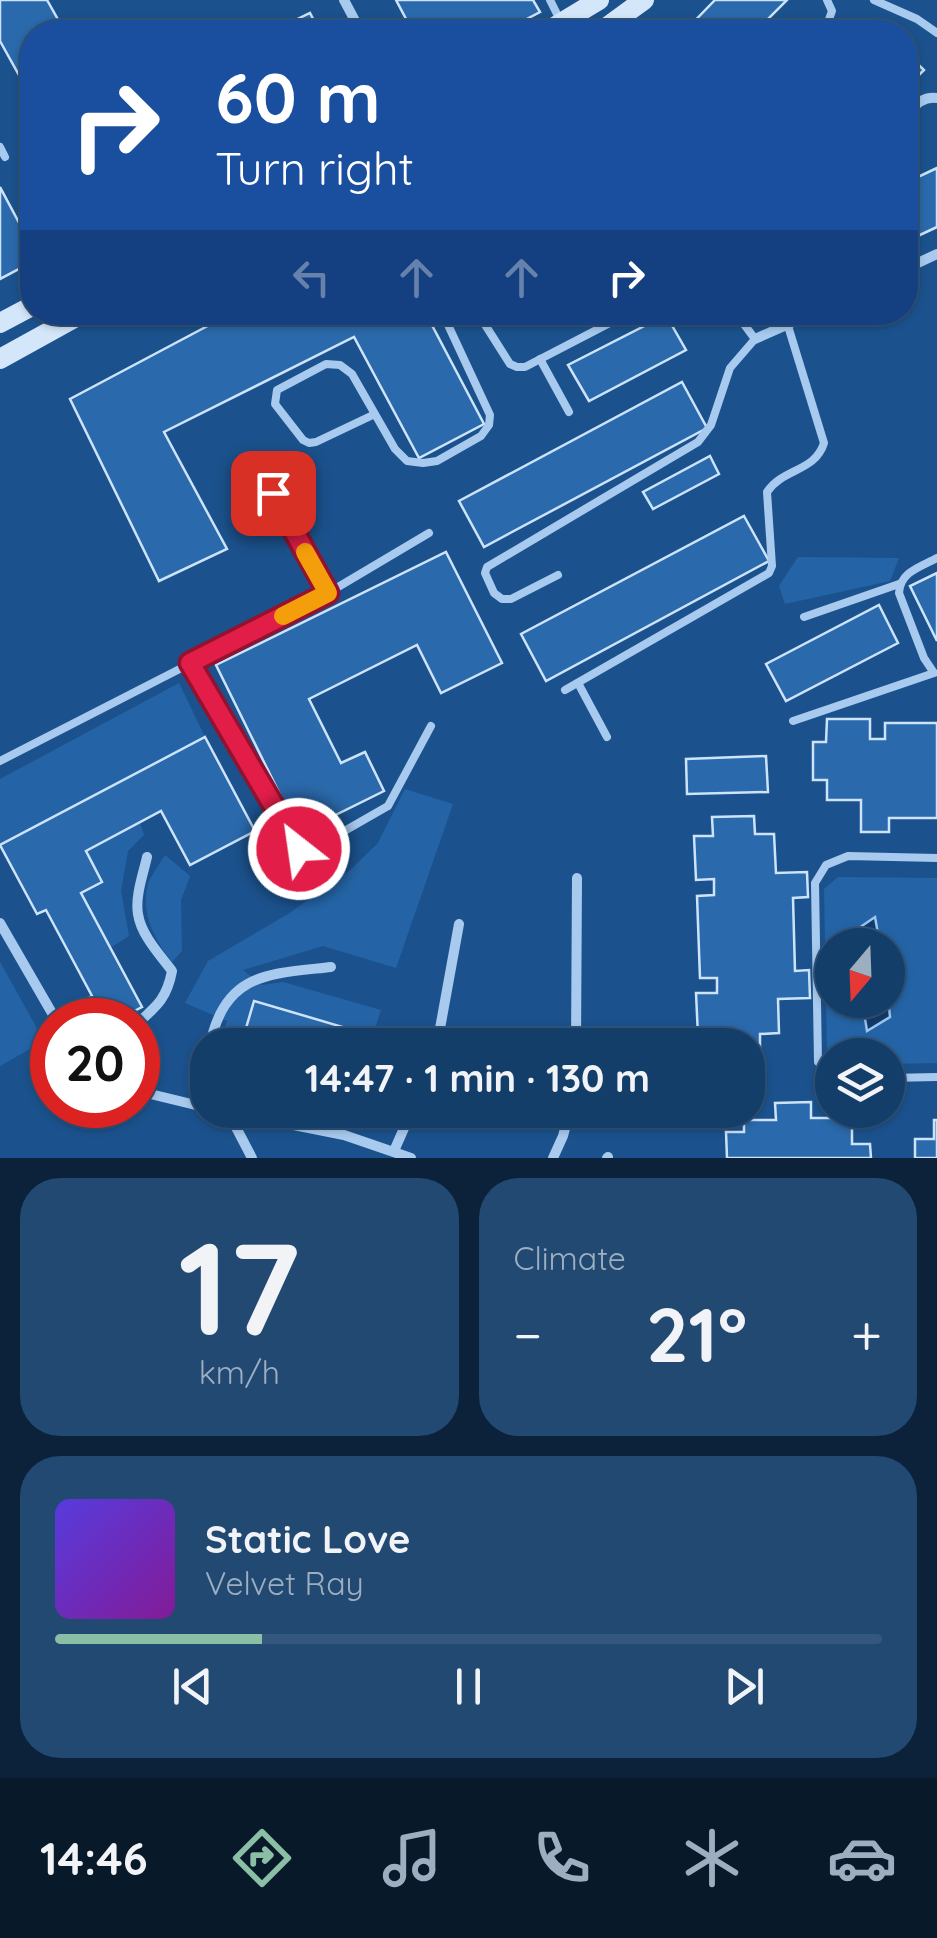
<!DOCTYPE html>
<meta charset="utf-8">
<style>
:root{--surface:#143e6a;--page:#214972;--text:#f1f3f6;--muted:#9daec1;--line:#33577e;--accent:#8abfa5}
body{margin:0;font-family:Quicksand,sans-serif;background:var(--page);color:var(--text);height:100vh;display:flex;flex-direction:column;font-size:38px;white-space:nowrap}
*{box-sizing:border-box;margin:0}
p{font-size:32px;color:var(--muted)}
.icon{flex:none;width:55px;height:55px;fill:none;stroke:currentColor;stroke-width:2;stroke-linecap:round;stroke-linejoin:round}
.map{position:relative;height:1158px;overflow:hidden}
.side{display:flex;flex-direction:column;gap:20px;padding:20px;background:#0b223a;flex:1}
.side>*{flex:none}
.guide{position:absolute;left:20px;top:20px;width:898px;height:305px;border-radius:40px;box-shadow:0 2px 8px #0004,0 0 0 2px var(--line);background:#1a4fa0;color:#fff;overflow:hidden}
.needle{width:65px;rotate:199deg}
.tools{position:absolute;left:815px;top:928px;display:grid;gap:20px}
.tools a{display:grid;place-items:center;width:90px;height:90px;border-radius:50%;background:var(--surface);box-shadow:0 2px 8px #0004,0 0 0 2px var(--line);font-size:50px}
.speed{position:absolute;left:30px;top:998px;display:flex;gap:20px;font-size:50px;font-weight:700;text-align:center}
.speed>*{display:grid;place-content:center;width:130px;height:130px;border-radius:50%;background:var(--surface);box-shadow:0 2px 8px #0004,0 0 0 2px var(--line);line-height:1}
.speed .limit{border:15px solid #d22;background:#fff;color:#111}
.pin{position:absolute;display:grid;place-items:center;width:85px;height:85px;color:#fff;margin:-42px;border-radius:20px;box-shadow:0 5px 15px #0006}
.me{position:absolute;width:110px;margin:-55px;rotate:330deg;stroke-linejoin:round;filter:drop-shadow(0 0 8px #0008)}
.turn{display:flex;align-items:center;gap:35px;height:210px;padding:0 30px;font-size:45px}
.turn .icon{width:130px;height:130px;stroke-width:2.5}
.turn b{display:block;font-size:70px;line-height:85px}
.lanes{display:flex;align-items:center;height:95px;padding:0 30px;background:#0003;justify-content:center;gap:50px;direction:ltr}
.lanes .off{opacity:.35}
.big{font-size:75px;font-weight:800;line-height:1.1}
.side .card{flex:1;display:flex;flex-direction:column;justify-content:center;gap:15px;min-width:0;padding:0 35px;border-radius:40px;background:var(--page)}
.side .dial{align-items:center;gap:0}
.dial b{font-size:130px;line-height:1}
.song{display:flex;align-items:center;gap:30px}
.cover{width:120px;height:120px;border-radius:15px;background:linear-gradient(135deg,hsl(250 70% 55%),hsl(290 70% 35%))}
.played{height:10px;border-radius:5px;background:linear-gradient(90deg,var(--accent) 25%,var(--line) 25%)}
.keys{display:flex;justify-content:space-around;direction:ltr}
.heat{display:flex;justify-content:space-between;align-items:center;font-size:55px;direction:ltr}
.side .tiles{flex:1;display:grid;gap:20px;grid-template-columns:1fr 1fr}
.card:last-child{grid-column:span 2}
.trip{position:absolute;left:190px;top:1028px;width:575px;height:100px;border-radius:40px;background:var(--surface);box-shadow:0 2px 8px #0004,0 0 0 2px var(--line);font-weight:800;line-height:100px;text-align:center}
.menu{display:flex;height:160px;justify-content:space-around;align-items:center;background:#08192a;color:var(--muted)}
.menu .icon{width:70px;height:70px}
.menu .active{color:var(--accent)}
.menu b{font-size:45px;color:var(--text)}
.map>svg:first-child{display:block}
</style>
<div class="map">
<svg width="937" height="1158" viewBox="0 0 937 1158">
<rect width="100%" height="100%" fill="#1b528d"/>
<g fill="#2464a6" fill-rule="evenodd">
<path d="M798 557 899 558 890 581 785 604 779 586Z"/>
<path d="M179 683 205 737 0 845V779Z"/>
<path d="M405 789 453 804 396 968 323 946 243 970 262 985 283 982 381 1010 373 1034 255 1001 241 1045H220L227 1021 185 1003 208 961 288 914 349 871 378 843Z"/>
<path d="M140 822 144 835 128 851 121 891 129 936 110 948 81 893 102 882 86 851Z"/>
<path d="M165 855 190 876 181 900 182 951 172 962C155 940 140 913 148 884 151 875 160 864 165 855Z"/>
<path d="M838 877 937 878V1063L888 1064V1055H834L827 1049 824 889ZM832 945H888V1000H832Z"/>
<path d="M0 962 44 1041 0 1066Z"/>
</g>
<g fill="#123c6b" stroke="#9ac6f0" stroke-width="2.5">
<path d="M875 917 880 945H852L850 934Z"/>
<path d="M888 997 890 1017 867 1031 862 1000H888Z"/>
</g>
<g fill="#2a69ab" stroke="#cde3fa" stroke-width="2.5">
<path d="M0 0H47L65 32H32V93L30 95 0 41Z"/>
<path d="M396 0H533L540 12 502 32H413Z"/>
<path d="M715 0H787L755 32H684Z"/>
<path d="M310 13 320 32H271Z"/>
<path d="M905 52 924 70 905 89Z"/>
<path d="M937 168V227L905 242V183Z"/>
<path d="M0 187 32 247V262L0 279Z"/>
<path d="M234 312H425L484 424 419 458 354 337 164 432 227 549 159 581 70 399Z"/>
<path d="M666 315 686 350 589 401 568 365Z"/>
<path d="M682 382 707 428 484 547 459 501Z"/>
<path d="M710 456 719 474 653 509 643 492Z"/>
<path d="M744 516 769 561 546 681 521 634Z"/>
<path d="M446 552 502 663 441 693 417 645 309 699 341 763 365 752 384 791 299 833 216 665Z"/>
<path d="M937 573V641L910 586Z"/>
<path d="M879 605 898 643 786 701 766 664Z"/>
<path d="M827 719H870V739H885V723H937V818H889V832H861V800H827V780H813V742H826Z"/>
<path d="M205 737 255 831 190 865 161 811 86 851 102 882 81 893 142 1007 117 1020H93L82 1001 92 996 46 910 37 914 0 845Z"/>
<path d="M766 756 768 792 687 794 686 759Z"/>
<path d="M754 816 755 834H774L776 873 807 872 808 897 793 898 795 971 809 970 810 998 778 999 779 1033 760 1034V1048H748V1045H722V1035L698 1036 696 993H717V978H700L697 896 714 895V879L696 880 694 836H713L712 817Z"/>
<path d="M254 1001 353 1030 349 1045H241Z"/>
<path d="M811 1102V1118H852V1144H870L871 1158H727L726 1132H744V1120H776L775 1103Z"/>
<path d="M934 1120H937V1158H915V1139H934Z"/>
</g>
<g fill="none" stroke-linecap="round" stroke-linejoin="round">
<g stroke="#a7caee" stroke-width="8">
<path d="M550 0 560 20"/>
<path d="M874 0 917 19 937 33"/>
<path d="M817 32 828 22 832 11 827 0"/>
<path d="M0 147 5 157"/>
<path d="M477 312 510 364 517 367H525L631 312"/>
<path d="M540 359 569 412"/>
<path d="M375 414 316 442 309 443 303 440 275 404 277 390 326 364 340 365 352 374 395 449 407 461 423 463 437 461 481 436 489 425 490 415 442 312"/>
<path d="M273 493 328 593"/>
<path d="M558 575 511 599H502L494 593 485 573 487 567 698 442 711 425 730 368 755 339 735 312"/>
<path d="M804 617 899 584"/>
<path d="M190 663 299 849H313L388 806 431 726"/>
<path d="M578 683 607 737"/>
<path d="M565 690 769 573 772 566 767 492C783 468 815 472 824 443L788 326"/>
<path d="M793 721 934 673 924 658 899 593C900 572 920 567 937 558"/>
<path d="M0 761 328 593 429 533"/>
<path d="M832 1074 818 1062 815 883 826 865 848 856 937 858"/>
<path d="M888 1078 937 1077"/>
</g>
<g stroke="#a7caee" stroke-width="10">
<path d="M344 0 361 32"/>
<path d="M905 115C915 105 923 96 937 98"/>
<path d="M905 269 937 254"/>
<path d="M755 339 816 312"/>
<path d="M0 923 56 1020"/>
<path d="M138 1023C157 1006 167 998 172 971 160 955 141 935 138 914 135 896 143 875 147 857"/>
<path d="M210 1045C225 972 269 974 331 967"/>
<path d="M437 1045 459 924"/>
<path d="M576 1045 577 878"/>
<path d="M138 1091 208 1108"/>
<path d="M197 1105 208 1055"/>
<path d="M218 1110 344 1135 411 1158"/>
<path d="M228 1112 252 1158"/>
<path d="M394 1151 412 1110"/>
<path d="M553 1158 563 1136 570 1110"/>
<path d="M607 1158 608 1157"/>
</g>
<g stroke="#d4e6fa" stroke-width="20">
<path d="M546 32 599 0"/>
<path d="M600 32 644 0"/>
<path d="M0 323 32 306"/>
<path d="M0 359 85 312"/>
</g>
</g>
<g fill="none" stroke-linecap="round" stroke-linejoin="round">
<g stroke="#92132f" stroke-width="25">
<path id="route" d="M273 493 328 593 190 663 299 849"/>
</g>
<use href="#route" stroke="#e11d48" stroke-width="18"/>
<path stroke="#f59e0b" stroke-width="18" d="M283 616 328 593 305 552"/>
</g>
</svg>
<div class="tools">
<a><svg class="needle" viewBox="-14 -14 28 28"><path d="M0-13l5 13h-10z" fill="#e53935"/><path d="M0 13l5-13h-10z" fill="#9daec1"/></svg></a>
<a><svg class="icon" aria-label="layers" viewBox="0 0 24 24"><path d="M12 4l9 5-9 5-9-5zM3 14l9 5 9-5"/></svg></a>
</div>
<div class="speed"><div class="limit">20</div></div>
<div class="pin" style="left:273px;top:493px;background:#d93025"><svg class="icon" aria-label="arrive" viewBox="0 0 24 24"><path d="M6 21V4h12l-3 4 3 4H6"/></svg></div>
<svg class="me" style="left:299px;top:849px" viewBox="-20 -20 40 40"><circle r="17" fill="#e11d48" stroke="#fff" stroke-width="3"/><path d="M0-11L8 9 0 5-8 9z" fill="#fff"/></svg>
<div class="trip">14:47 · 1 min · 130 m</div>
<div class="guide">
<div class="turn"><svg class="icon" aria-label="right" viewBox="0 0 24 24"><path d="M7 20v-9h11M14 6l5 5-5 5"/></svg><div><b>60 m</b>Turn right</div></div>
<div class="lanes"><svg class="icon off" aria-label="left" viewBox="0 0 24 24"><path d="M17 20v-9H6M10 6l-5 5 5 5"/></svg><svg class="icon off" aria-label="ahead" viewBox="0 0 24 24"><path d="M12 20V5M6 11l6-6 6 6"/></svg><svg class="icon off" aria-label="ahead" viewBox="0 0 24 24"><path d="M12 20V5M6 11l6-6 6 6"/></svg><svg class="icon" aria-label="right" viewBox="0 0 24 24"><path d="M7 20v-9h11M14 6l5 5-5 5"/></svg></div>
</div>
</div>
<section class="side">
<div class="tiles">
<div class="card dial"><b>17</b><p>km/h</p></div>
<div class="card"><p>Climate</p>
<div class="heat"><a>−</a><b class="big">21°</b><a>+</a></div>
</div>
<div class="card">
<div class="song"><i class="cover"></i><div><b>Static Love</b><p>Velvet Ray</p></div></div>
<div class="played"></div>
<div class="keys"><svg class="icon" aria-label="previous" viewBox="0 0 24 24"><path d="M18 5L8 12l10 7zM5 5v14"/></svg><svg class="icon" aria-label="pause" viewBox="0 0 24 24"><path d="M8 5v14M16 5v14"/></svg><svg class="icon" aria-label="next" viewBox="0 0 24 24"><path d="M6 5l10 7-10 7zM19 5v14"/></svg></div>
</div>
</div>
</section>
<nav class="menu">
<b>14:46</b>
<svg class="icon active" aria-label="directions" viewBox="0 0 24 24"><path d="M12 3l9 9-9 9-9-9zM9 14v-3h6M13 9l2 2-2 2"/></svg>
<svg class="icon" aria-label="music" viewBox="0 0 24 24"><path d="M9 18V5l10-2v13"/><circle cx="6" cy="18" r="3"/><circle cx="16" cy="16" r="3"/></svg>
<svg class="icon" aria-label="phone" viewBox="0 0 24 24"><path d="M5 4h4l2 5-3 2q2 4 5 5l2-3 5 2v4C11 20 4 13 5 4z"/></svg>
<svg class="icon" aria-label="climate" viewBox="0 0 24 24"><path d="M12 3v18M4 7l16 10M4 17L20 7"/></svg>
<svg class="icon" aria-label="car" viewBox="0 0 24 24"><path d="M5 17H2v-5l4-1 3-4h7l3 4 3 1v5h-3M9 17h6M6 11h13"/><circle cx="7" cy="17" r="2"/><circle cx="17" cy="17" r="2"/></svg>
</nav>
